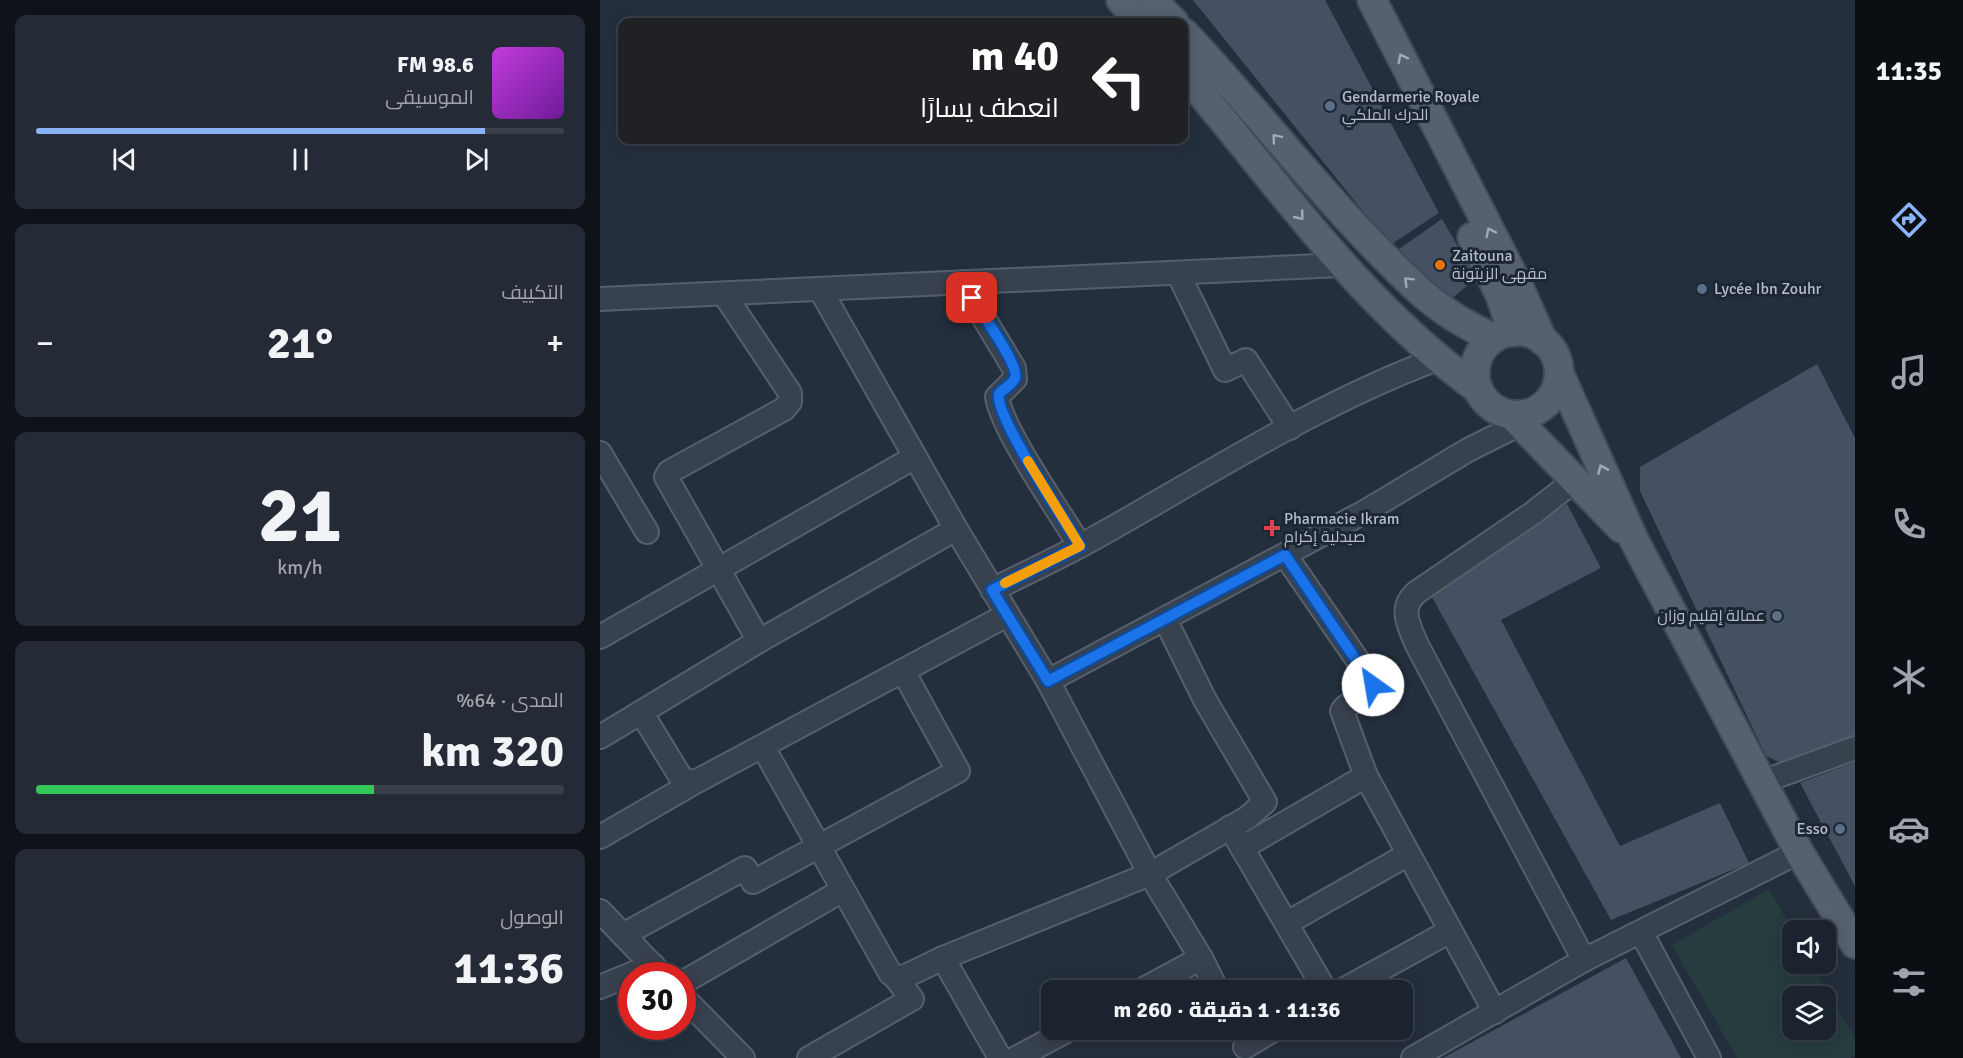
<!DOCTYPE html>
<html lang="ar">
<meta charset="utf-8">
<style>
:root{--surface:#1b232e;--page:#242b36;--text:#f1f3f6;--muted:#a0a4aa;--line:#39404a;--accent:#8ab4f8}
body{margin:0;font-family:Signika,Cairo,sans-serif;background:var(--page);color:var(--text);direction:rtl;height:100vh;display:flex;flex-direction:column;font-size:22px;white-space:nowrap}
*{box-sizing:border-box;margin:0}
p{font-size:20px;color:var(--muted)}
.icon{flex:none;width:33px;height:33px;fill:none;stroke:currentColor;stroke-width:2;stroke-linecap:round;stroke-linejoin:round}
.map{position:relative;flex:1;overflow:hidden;direction:ltr}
.drawer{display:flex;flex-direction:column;gap:15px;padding:15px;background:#0f1319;width:600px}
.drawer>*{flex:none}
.hud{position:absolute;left:18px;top:18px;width:570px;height:126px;border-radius:12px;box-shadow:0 3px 15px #0003,0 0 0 2px var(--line);direction:rtl;background:#202124;color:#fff;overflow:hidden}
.buttons{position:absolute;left:1182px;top:920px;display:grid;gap:12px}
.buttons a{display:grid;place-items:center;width:54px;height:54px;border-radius:12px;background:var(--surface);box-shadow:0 3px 15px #0003,0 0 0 2px var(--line);font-size:30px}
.speed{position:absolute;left:18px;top:962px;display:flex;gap:12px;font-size:30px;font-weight:700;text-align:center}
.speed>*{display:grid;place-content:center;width:78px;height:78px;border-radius:50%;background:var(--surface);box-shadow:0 3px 15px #0003,0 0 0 2px var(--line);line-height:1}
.speed .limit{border:9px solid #d22;background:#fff;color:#111}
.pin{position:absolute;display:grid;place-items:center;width:51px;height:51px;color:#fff;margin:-26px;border-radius:12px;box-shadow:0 3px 9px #0006}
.me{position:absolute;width:66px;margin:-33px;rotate:328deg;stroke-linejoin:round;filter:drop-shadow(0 0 4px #0008)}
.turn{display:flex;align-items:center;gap:21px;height:126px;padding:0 30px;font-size:27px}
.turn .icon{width:78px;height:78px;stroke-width:2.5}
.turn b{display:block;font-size:42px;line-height:51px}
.big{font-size:45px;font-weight:800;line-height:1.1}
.drawer .card{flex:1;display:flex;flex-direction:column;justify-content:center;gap:9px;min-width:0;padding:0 21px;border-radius:12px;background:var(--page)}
.drawer .dial{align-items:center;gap:0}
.dial b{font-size:78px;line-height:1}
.song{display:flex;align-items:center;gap:18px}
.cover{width:72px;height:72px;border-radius:9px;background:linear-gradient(135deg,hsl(290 70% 55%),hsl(280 70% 35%))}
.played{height:6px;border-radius:3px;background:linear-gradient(90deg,var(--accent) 85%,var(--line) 85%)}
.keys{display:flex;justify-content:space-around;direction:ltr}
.heat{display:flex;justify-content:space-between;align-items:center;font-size:33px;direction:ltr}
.charge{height:9px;border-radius:4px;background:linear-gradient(90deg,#34c759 64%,var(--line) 0)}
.trip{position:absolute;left:441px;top:980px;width:372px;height:60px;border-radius:12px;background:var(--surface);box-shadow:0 3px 15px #0003,0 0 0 2px var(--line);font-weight:800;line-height:60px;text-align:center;direction:rtl}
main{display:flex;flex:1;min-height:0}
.tabs{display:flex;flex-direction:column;width:108px;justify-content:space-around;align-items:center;background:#0b0e12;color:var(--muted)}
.tabs .icon{width:42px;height:42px}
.tabs .selected{color:var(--accent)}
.tabs b{font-size:27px;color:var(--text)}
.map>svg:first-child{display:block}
</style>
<main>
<nav class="tabs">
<b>11:35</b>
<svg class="icon selected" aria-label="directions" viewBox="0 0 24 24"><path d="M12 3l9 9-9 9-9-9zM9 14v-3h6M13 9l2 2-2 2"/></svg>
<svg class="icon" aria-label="music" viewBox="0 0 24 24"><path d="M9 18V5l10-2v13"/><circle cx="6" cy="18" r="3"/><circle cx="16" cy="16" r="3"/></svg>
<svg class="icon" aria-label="phone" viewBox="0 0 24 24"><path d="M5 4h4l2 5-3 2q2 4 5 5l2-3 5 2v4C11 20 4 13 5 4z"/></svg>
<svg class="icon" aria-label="climate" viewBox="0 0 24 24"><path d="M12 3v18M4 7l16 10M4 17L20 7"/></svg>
<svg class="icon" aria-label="car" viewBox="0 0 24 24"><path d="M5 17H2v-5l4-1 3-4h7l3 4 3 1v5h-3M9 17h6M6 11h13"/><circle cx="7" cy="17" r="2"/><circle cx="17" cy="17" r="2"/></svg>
<svg class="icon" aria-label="filters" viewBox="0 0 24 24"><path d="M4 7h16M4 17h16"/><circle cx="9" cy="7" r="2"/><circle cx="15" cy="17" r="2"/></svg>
</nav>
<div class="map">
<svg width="1255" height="1058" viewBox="0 0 1255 1058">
<rect width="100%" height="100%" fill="#242f3e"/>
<path fill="#263c3f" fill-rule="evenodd" d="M1169 889 1192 930V963H1211L1255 1038V1055L1250 1058H1137L1072 945ZM1192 996H1226V1029H1192Z"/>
<g fill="#455162">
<path d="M593 0H725L839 213 790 245Z"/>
<path d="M842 219 876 278 850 300 796 251Z"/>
<path d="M1217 364 1255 438V741L1181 763 1166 756 1040 491V467Z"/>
<path d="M967 504 1001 568 901 620 1020 846 1120 803 1149 863 1011 920 828 590Z"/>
<path d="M1255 762V886L1200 783Z"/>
<path d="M1026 958 1081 1058H843Z"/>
</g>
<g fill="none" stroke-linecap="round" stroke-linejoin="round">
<g stroke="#565f6c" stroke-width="26">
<g id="minor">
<path d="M578 273 625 370 646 360 690 428"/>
<path d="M362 282 414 368 415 379 397 397C403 432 460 512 480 546"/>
<path d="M220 289 356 529 448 681 550 874 601 958 617 990"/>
<path d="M124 294 190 393V402L184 409 69 472 66 477 159 641"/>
<path d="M0 299 741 265"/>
<path d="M0 453 47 532"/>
<path d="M974 481 933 513 817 592C798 608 809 626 817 645L984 960 1199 852"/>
<path d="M685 555 772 681 773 691C765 701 749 700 742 711L766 776 895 1012"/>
<path d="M392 590C422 575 452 561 482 545 598 481 711 406 837 359"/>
<path d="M0 637 315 457"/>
<path d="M448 681 768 510 868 450 920 424"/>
<path d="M41 712 80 776 88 782 97 781 407 615"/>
<path d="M0 737 159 641 356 529"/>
<path d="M163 747 290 973 296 978 308 975 343 958 550 874 647 818 665 802 605 700 565 619"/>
<path d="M1162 782 1255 748"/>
<path d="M630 827 725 990"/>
<path d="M0 837 97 781"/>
<path d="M642 848 766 776"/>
<path d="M0 911 62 975"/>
<path d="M687 923 807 855"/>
<path d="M1041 932 1109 1058"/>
<path d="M23 935 145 868 153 882 358 771 303 671"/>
<path d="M343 958 400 1058"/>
<path d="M82 983 243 890"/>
<path d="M0 987 53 965"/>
<path d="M542 990 601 958"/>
<path d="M743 990 850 931"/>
<path d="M82 996 143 1058"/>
<path d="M645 1047 675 1029"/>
<path d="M209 1058 312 999 296 978"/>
<path d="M416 1058 470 1029"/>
<path d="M813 1058 984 960"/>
</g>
</g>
<g stroke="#414a57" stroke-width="32">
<g id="major">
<path d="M521 0 540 22"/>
<path d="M552 0 574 22"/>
<path d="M772 0 918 285 943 341"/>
<path d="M584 33C648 100 704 174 769 241 811 284 838 314 894 338"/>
<path d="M584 73C678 183 758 303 878 389"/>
<path d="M872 237 900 295 913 332"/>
<circle cx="917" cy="373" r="42"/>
<path d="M959 373 1035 542 1199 852 1255 944"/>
<path d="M912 415 1021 528"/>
</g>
</g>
<use href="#minor" stroke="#38414e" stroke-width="22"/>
<use href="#major" stroke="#56606e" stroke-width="28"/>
</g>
<defs><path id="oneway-chevron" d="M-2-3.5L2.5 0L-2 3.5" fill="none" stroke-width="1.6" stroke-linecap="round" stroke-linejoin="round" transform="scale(1.5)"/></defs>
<g stroke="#a1aab7">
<use href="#oneway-chevron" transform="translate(802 58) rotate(-117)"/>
<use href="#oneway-chevron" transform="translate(676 138) rotate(-130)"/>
<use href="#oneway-chevron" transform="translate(700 216) rotate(51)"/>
<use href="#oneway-chevron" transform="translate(890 232) rotate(-117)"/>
<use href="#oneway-chevron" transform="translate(808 281) rotate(-135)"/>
<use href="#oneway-chevron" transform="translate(1002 469) rotate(-114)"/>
</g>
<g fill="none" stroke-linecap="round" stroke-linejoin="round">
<g stroke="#114b97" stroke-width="15">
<path id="route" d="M372 298C380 311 420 366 415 378 413 384 403 389 399 394 394 415 466 522 480 546L392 590 448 681 685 555 773 685"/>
</g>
<use href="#route" stroke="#1a73e8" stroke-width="10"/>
<path stroke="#f59e0b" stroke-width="10" d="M405 583 480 546 428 461"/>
</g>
<g fill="#5c6f8a" stroke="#1d2633" stroke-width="2">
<circle cx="730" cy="106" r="6"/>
<circle cx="1102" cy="289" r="6"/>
<circle cx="1177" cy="616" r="6"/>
<circle cx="1240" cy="829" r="6"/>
</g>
<circle fill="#e8710a" stroke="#1d2633" stroke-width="2" cx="840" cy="265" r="6"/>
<path fill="#e0444e" stroke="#1d2633" stroke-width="2" d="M669 519h6v6h6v6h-6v6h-6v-6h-6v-6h6z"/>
<g text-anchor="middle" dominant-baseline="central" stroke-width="6" stroke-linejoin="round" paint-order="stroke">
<g font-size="16" fill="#b4bcc9" stroke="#1d2633" text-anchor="start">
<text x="742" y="97">Gendarmerie Royale<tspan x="742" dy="18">الدرك الملكي</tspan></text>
<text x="852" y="256">Zaitouna<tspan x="852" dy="18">مقهى الزيتونة</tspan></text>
<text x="1114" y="289">Lycée Ibn Zouhr</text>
<text x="684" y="519">Pharmacie Ikram<tspan x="684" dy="18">صيدلية إكرام</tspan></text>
<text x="1165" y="616" text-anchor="end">عمالة إقليم وزان</text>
<text x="1228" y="829" text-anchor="end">Esso</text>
</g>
</g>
</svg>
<div class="buttons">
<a><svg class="icon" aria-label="sound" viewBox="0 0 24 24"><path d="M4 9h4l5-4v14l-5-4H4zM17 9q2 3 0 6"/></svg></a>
<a><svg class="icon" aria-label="layers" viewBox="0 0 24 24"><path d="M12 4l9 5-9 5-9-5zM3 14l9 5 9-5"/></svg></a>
</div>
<div class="speed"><div class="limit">30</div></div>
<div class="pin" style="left:372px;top:298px;background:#d93025"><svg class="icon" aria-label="arrive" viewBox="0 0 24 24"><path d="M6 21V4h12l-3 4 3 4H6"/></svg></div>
<svg class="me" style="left:773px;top:685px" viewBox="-20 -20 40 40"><circle r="19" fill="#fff"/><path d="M0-13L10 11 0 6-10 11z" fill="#1a73e8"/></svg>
<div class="trip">11:36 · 1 دقيقة · 260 m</div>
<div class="hud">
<div class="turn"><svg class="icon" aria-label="left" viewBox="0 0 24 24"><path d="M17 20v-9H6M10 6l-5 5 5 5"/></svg><div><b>40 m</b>انعطف يسارًا</div></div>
</div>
</div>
<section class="drawer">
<div class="card">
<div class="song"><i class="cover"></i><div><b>98.6 FM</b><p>الموسيقى</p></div></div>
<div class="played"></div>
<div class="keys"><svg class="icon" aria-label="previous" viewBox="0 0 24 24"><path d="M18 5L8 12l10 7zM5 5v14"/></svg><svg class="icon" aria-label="pause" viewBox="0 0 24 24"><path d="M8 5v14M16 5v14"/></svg><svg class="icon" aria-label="next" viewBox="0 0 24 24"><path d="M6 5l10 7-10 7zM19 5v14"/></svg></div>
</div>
<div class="card"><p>التكييف</p>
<div class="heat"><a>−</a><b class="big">21°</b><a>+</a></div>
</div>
<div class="card dial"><b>21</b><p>km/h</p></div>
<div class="card"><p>المدى · 64%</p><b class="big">320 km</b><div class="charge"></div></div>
<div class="card"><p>الوصول</p><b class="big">11:36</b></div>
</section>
</main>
